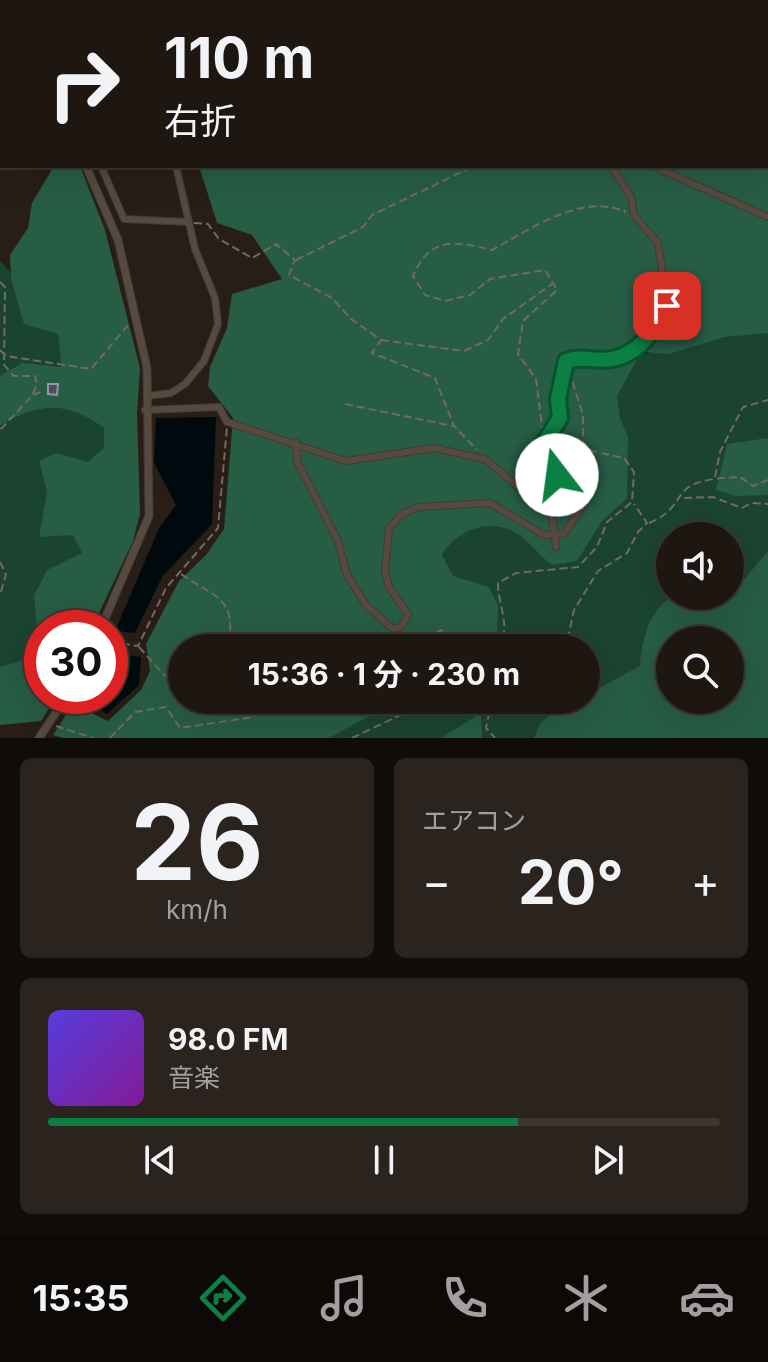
<!DOCTYPE html>
<html lang="ja">
<meta charset="utf-8">
<style>
:root{--surface:#1e1610;--page:#2b231e;--text:#f1f3f6;--muted:#a19f9f;--line:#3c3530;--accent:#0b8043}
body{margin:0;font-family:Inter,"Noto Sans JP",sans-serif;background:var(--page);color:var(--text);height:100vh;display:flex;flex-direction:column;font-size:30px;white-space:nowrap}
*{box-sizing:border-box;margin:0}
p{font-size:26px;color:var(--muted)}
.icon{flex:none;width:44px;height:44px;fill:none;stroke:currentColor;stroke-width:2;stroke-linecap:round;stroke-linejoin:round}
.map{position:relative;height:738px;overflow:hidden}
.drawer{display:flex;flex-direction:column;gap:20px;padding:20px;background:#100c09;flex:1}
.drawer>*{flex:none}
.guide{position:absolute;left:0px;top:0px;width:768px;height:168px;box-shadow:0 8px 32px #0002,0 0 0 2px var(--line);background:#1e1610;color:var(--text);overflow:hidden}
.controls{position:absolute;left:656px;top:522px;display:grid;gap:16px}
.controls a{display:grid;place-items:center;width:88px;height:88px;border-radius:50%;background:var(--surface);box-shadow:0 8px 32px #0002,0 0 0 2px var(--line);font-size:40px}
.speed{position:absolute;left:24px;top:610px;display:flex;gap:16px;font-size:40px;font-weight:700;text-align:center}
.speed>*{display:grid;place-content:center;width:104px;height:104px;border-radius:50%;background:var(--surface);box-shadow:0 8px 32px #0002,0 0 0 2px var(--line);line-height:1}
.speed .limit{border:12px solid #d22;background:#fff;color:#111}
.pin{position:absolute;display:grid;place-items:center;width:68px;height:68px;color:#fff;margin:-34px;border-radius:16px;box-shadow:0 4px 12px #0006}
.me{position:absolute;width:88px;margin:-44px;rotate:345deg;stroke-linejoin:round;filter:drop-shadow(0 0 6px #0008)}
.turn{display:flex;align-items:center;gap:28px;height:168px;padding:0 32px;font-size:36px}
.turn .icon{width:104px;height:104px;stroke-width:2.5}
.turn b{display:block;font-size:56px;line-height:68px}
.big{font-size:60px;font-weight:700;line-height:1.1}
.drawer .widget{flex:1;display:flex;flex-direction:column;justify-content:center;gap:12px;min-width:0;padding:0 28px;border-radius:12px;background:var(--page)}
.drawer .dial{align-items:center;gap:0}
.dial b{font-size:104px;line-height:1}
.song{display:flex;align-items:center;gap:24px}
.cover{width:96px;height:96px;border-radius:12px;background:linear-gradient(135deg,hsl(250 70% 55%),hsl(290 70% 35%))}
.played{height:8px;border-radius:4px;background:linear-gradient(90deg,var(--accent) 70%,var(--line) 70%)}
.keys{display:flex;justify-content:space-around;direction:ltr}
.heat{display:flex;justify-content:space-between;align-items:center;font-size:44px;direction:ltr}
.drawer .tiles{flex:1;display:grid;gap:20px;grid-template-columns:1fr 1fr}
.widget:last-child{grid-column:span 2}
.trip{position:absolute;left:168px;top:634px;width:432px;height:80px;border-radius:40px;background:var(--surface);box-shadow:0 8px 32px #0002,0 0 0 2px var(--line);font-weight:700;line-height:80px;text-align:center}
.tabs{display:flex;height:128px;justify-content:space-around;align-items:center;background:#0c0906;color:var(--muted)}
.tabs .icon{width:56px;height:56px}
.tabs .on{color:var(--accent)}
.tabs b{font-size:36px;color:var(--text)}
.map>svg:first-child{display:block}
</style>
<div class="map">
<svg width="768" height="738" viewBox="0 0 768 738">
<rect width="100%" height="100%" fill="#281e15"/>
<g fill="#1b4332">
<path d="M0 261 65 331 109 421 88 557 42 628V655L0 675Z"/>
<path d="M768 326V581L730 594V536H670V596H696L652 671 555 738H318L391 700H586V648H471L433 559 451 527 608 391 627 358Z"/>
</g>
<g fill="#275c45" fill-rule="evenodd">
<path d="M164 0H768V333L724 337 669 354 641 352 617 396 620 418 628 437 627 498 601 522 577 561 552 565C540 556 531 543 519 535 493 516 457 529 442 555L453 576 489 587 498 606 497 638 484 648H182V700H408L373 714 329 738H63L53 735 73 704 108 721 141 690 150 671 146 644 179 581 206 555 224 529 233 418 208 386 210 367 227 328 232 294 282 279 252 235 217 223 199 166H766V2Z"/>
<path d="M54 166H80L105 230 140 368 137 413 140 514 133 541 92 628H42V696H57L41 721 0 725V667L18 662 39 649 34 596 47 570 82 553 73 535 39 537 47 492 39 461 56 453 88 462 104 448V428C65 400 41 403 0 425V376L22 363 62 367 58 334 24 324 11 278 10 255 28 228 32 203Z"/>
<path d="M768 438V495L736 496 716 490 727 444Z"/>
<path d="M768 551V738H534L540 723 565 704 586 700 601 687 640 666C641 643 650 602 678 596 694 593 714 596 730 596V587H738ZM730 640V700H670V640Z"/>
<path d="M481 713 482 738H441Z"/>
</g>
<g fill="#000a0e">
<path d="M216 417 212 524 162 577 135 633 115 631 159 528 176 505 154 463 156 418Z"/>
<path d="M110 653 141 657 139 685 107 714 93 705 94 696H110Z"/>
</g>
<path fill="#504e5c" stroke="#9695a5" stroke-width="2" d="M48 384H58L57 395 48 394Z"/>
<g fill="none" stroke-linecap="round" stroke-linejoin="round">
<g stroke="#423a34" stroke-width="8">
<g id="minor">
<path d="M142 0 143 2"/>
<path d="M728 0 729 2"/>
<path d="M34 2V0"/>
<path d="M604 2 605 0"/>
<path d="M648 2 651 0"/>
<path d="M0 37H2"/>
<path d="M766 109 768 110"/>
<path d="M766 124 768 123"/>
<path d="M101 166 124 219 189 222"/>
<path d="M653 166 768 217"/>
<path d="M147 396 171 393 185 384 204 361 218 324 215 298 195 249 176 166"/>
<path d="M145 410 219 407 227 422 346 461 434 448 485 459 552 515 556 547"/>
<path d="M296 442 297 461 338 541 347 575 366 605 393 629 401 627 408 614 389 587 385 572 389 528 402 514 418 507 490 503 544 535 564 534 587 499 586 491 557 475 544 443 560 418 558 399 566 361 578 357 611 360 633 350 653 333 667 306 658 243 634 215 631 197 611 166"/>
</g>
</g>
<g stroke="#423a34" stroke-width="9">
<g id="tertiary">
<path d="M0 69 2 71"/>
<path d="M86 166 118 240 147 368 149 516 101 628"/>
<path d="M39 738 67 696"/>
</g>
</g>
<g stroke="#736a62" stroke-width="2" stroke-dasharray="8 4" stroke-linecap="butt">
<path d="M194 223 208 224 219 239 252 258 276 244 295 260 289 275 332 298 351 319 381 340 372 353 435 378 454 426 477 450"/>
<path d="M296 260 363 227 372 215 474 166"/>
<path d="M0 282 5 287 4 365 14 376H35L37 384 32 396 0 430"/>
<path d="M381 340 464 351 488 340 503 319 552 284"/>
<path d="M0 350 6 356 91 369 129 324"/>
<path d="M33 395 43 391"/>
<path d="M345 404 453 426"/>
<path d="M543 434 536 379 518 354 523 321 557 290 545 270 490 279 470 295 445 301 425 295 413 276C430 236 455 241 492 250 531 229 582 192 626 212"/>
<path d="M715 477 720 452 743 407 768 400"/>
<path d="M684 498 713 497 742 508 751 503 768 504"/>
<path d="M649 523C678 511 675 496 690 486 705 478 724 478 740 477L753 486 768 480"/>
<path d="M0 562 6 574 0 595"/>
<path d="M181 574C218 599 237 598 228 648"/>
<path d="M396 634 401 643 410 645 442 630 445 637 439 648"/>
<path d="M110 642 138 646 166 588 218 528 227 427"/>
<path d="M139 647 164 675 182 681"/>
<path d="M496 648C514 632 497 603 498 583L516 573 578 567 597 547 607 522 632 502 634 472 624 458 591 451 583 442V415L570 374"/>
<path d="M558 648 569 633 574 610 598 571 627 553 638 532 647 523 634 504"/>
<path d="M492 700 486 728 495 738"/>
<path d="M56 726 93 738"/>
<path d="M110 738 135 712 166 707 180 728 254 717V700"/>
<path d="M352 738 432 700"/>
</g>
<use href="#minor" stroke="#564a40" stroke-width="6"/>
<use href="#tertiary" stroke="#564a40" stroke-width="7"/>
</g>
<g fill="none" stroke-linecap="round" stroke-linejoin="round">
<g stroke="#07532c" stroke-width="20">
<path id="route" d="M557 475 544 443 560 418 558 399 566 361C582 355 596 362 612 359 640 354 655 329 667 306"/>
</g>
<use href="#route" stroke="#0b8043" stroke-width="14"/>
</g>
</svg>
<div class="controls">
<a><svg class="icon" aria-label="sound" viewBox="0 0 24 24"><path d="M4 9h4l5-4v14l-5-4H4zM17 9q2 3 0 6"/></svg></a>
<a><svg class="icon" aria-label="search" viewBox="0 0 24 24"><circle cx="10" cy="10" r="6"/><path d="M15 15l6 6"/></svg></a>
</div>
<div class="speed"><div class="limit">30</div></div>
<div class="pin" style="left:667px;top:306px;background:#d93025"><svg class="icon" aria-label="arrive" viewBox="0 0 24 24"><path d="M6 21V4h12l-3 4 3 4H6"/></svg></div>
<svg class="me" style="left:557px;top:475px" viewBox="-20 -20 40 40"><circle r="19" fill="#fff"/><path d="M0-13L10 11 0 6-10 11z" fill="#0b8043"/></svg>
<div class="trip">15:36 · 1 分 · 230 m</div>
<div class="guide">
<div class="turn"><svg class="icon" aria-label="right" viewBox="0 0 24 24"><path d="M7 20v-9h11M14 6l5 5-5 5"/></svg><div><b>110 m</b>右折</div></div>
</div>
</div>
<section class="drawer">
<div class="tiles">
<div class="widget dial"><b>26</b><p>km/h</p></div>
<div class="widget"><p>エアコン</p>
<div class="heat"><a>−</a><b class="big">20°</b><a>+</a></div>
</div>
<div class="widget">
<div class="song"><i class="cover"></i><div><b>98.0 FM</b><p>音楽</p></div></div>
<div class="played"></div>
<div class="keys"><svg class="icon" aria-label="previous" viewBox="0 0 24 24"><path d="M18 5L8 12l10 7zM5 5v14"/></svg><svg class="icon" aria-label="pause" viewBox="0 0 24 24"><path d="M8 5v14M16 5v14"/></svg><svg class="icon" aria-label="next" viewBox="0 0 24 24"><path d="M6 5l10 7-10 7zM19 5v14"/></svg></div>
</div>
</div>
</section>
<nav class="tabs">
<b>15:35</b>
<svg class="icon on" aria-label="directions" viewBox="0 0 24 24"><path d="M12 3l9 9-9 9-9-9zM9 14v-3h6M13 9l2 2-2 2"/></svg>
<svg class="icon" aria-label="music" viewBox="0 0 24 24"><path d="M9 18V5l10-2v13"/><circle cx="6" cy="18" r="3"/><circle cx="16" cy="16" r="3"/></svg>
<svg class="icon" aria-label="phone" viewBox="0 0 24 24"><path d="M5 4h4l2 5-3 2q2 4 5 5l2-3 5 2v4C11 20 4 13 5 4z"/></svg>
<svg class="icon" aria-label="climate" viewBox="0 0 24 24"><path d="M12 3v18M4 7l16 10M4 17L20 7"/></svg>
<svg class="icon" aria-label="car" viewBox="0 0 24 24"><path d="M5 17H2v-5l4-1 3-4h7l3 4 3 1v5h-3M9 17h6M6 11h13"/><circle cx="7" cy="17" r="2"/><circle cx="17" cy="17" r="2"/></svg>
</nav>
